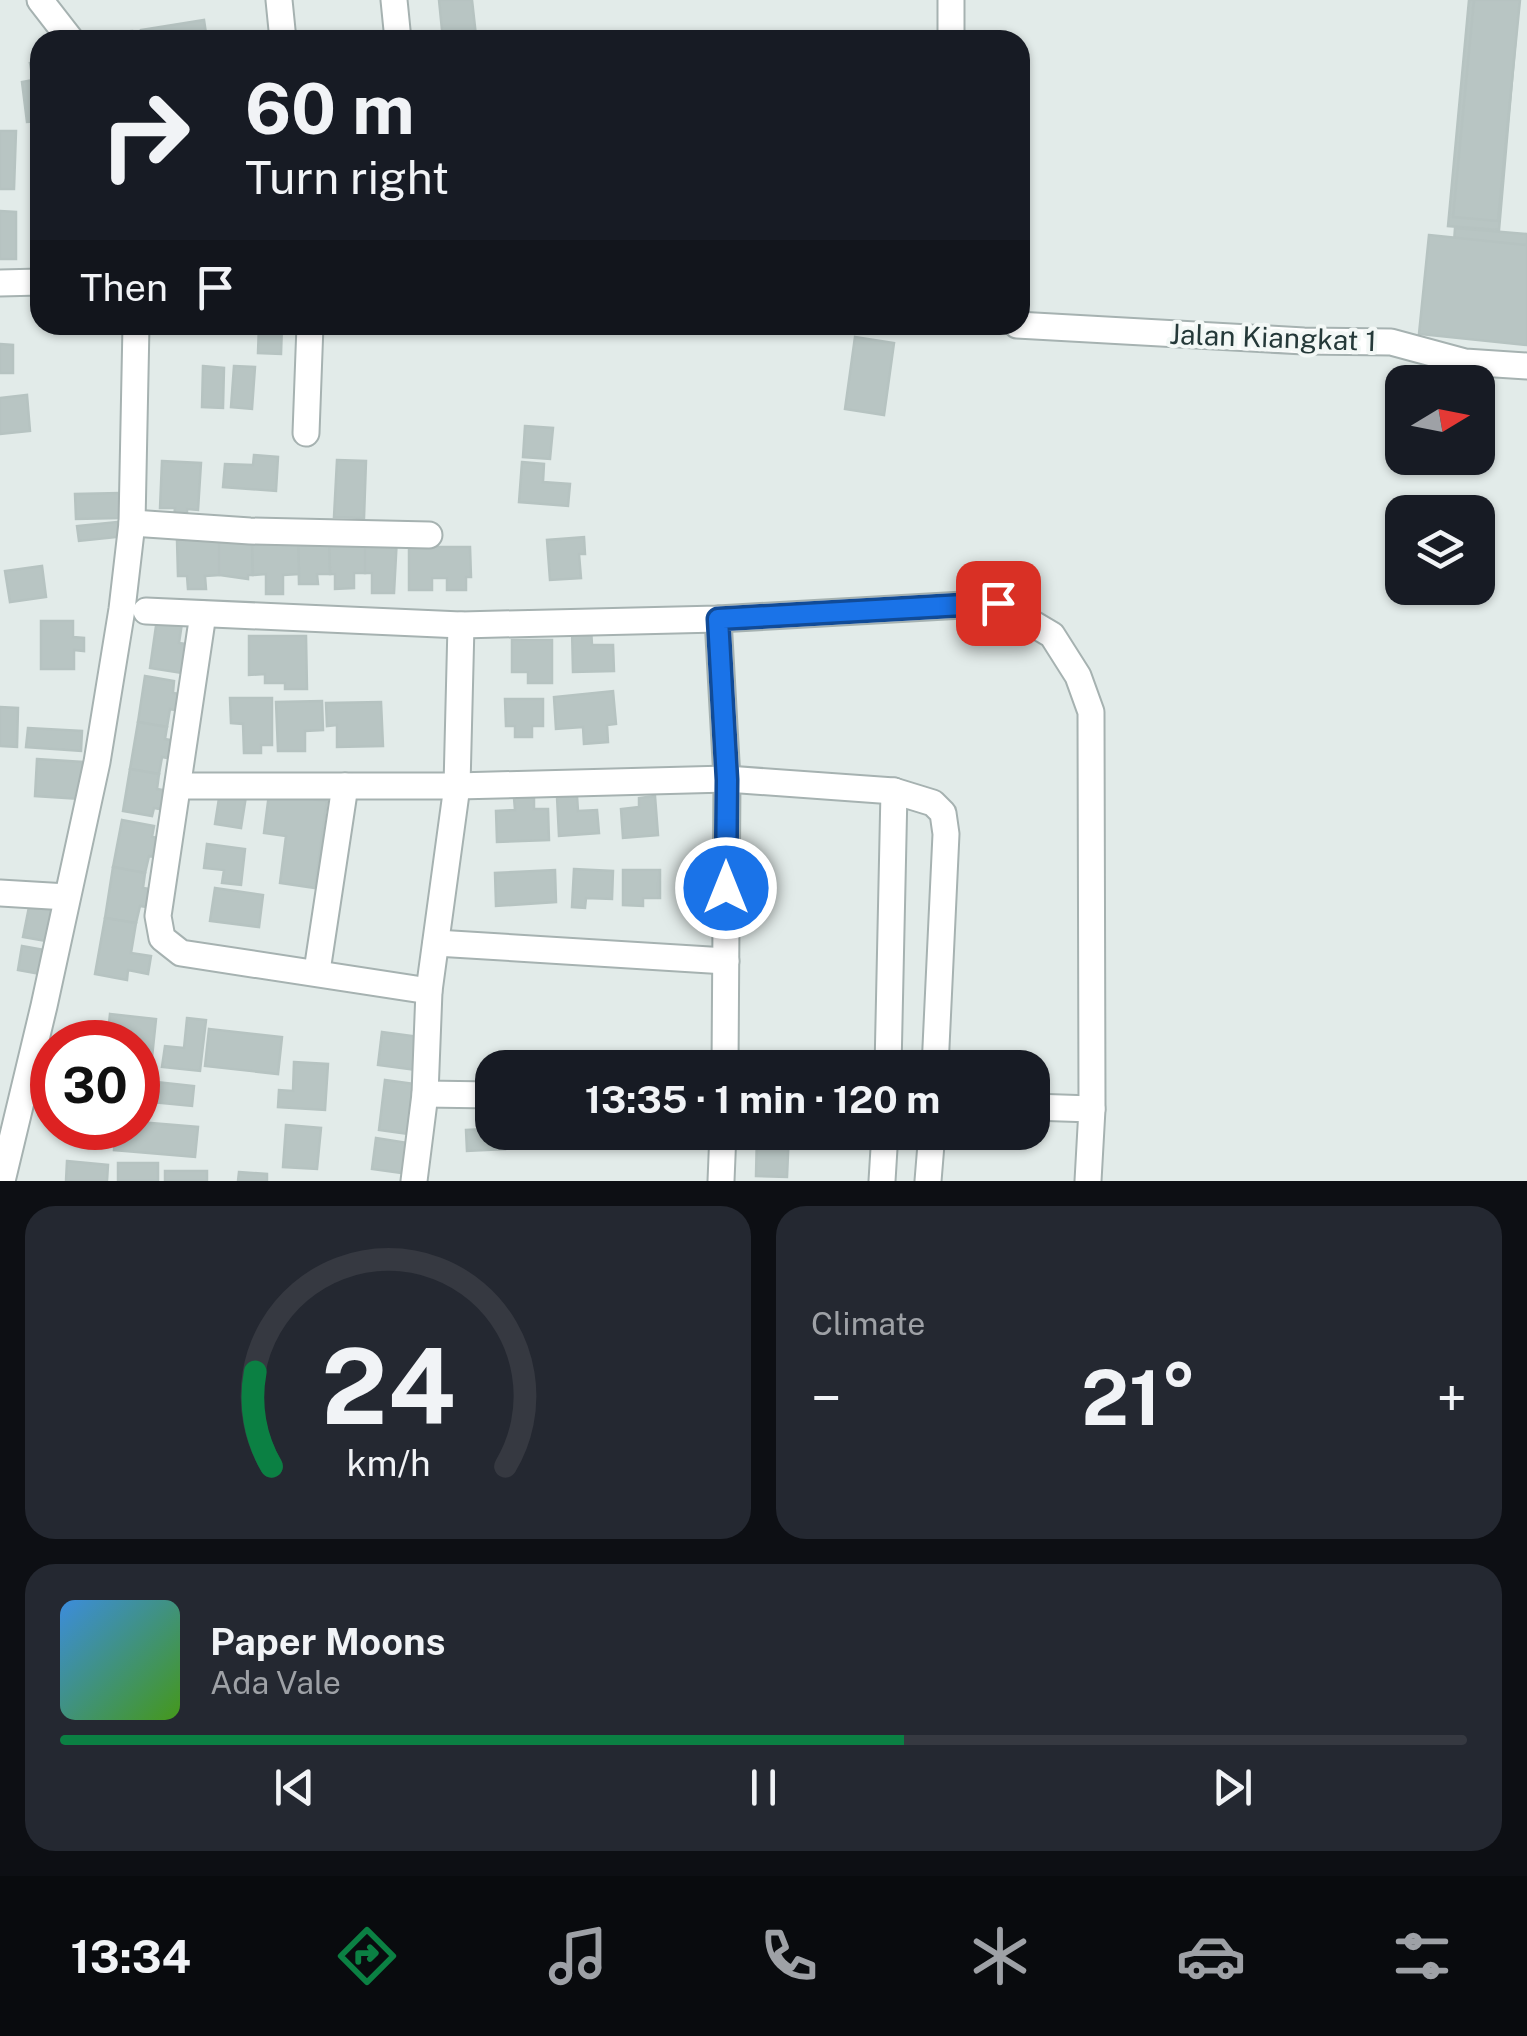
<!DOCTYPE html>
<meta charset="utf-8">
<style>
:root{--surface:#171b24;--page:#242831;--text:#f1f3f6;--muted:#9ea1a6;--line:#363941;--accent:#0b8043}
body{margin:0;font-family:"Public Sans",sans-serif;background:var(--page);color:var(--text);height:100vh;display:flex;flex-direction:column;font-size:38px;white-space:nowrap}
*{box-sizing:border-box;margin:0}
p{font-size:32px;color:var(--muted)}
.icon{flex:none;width:55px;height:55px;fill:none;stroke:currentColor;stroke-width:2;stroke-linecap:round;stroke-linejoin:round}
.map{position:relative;height:1181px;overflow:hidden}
.details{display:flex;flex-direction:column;gap:25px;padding:25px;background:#0d0f14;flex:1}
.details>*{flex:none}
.guide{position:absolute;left:30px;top:30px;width:1000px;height:305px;border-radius:30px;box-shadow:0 2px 8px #0004;background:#171b24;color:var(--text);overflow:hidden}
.needle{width:65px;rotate:80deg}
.controls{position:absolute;left:1385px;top:365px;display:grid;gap:20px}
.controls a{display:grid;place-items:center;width:110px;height:110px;border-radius:20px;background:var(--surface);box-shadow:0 2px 8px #0004;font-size:50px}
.speed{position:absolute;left:30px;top:1020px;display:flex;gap:20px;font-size:50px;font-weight:700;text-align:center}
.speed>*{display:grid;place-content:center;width:130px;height:130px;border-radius:50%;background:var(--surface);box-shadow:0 2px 8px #0004;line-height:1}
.speed .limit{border:15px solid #d22;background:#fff;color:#111}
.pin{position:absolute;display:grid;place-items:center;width:85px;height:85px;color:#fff;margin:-42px;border-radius:20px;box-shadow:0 5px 15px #0006}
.me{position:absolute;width:110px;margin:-55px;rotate:0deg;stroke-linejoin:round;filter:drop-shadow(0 0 8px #0008)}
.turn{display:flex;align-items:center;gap:35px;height:210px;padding:0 50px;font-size:45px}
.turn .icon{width:130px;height:130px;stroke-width:2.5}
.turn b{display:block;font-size:70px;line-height:85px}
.then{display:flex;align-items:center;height:95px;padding:0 50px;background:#0003;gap:20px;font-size:38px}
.big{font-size:75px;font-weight:700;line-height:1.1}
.details .tile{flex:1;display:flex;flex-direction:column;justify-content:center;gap:15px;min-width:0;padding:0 35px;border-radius:30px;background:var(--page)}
.details .dial{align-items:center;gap:0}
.dial svg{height:260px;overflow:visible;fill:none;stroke:var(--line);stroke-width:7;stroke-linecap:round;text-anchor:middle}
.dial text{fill:var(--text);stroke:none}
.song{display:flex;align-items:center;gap:30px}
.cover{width:120px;height:120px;border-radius:15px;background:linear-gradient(135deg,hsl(210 70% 55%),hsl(100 70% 35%))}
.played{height:10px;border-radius:5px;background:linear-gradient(90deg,var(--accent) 60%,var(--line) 60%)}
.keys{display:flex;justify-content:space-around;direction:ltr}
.heat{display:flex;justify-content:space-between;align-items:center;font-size:55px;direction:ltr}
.details .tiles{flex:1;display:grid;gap:25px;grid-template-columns:1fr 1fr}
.tile:last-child{grid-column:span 2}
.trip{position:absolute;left:475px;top:1050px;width:575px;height:100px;border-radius:30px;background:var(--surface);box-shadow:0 2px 8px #0004;font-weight:700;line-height:100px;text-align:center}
.tab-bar{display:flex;height:160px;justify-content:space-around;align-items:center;background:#090b0e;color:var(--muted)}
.tab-bar .icon{width:70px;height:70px}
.tab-bar .selected{color:var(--accent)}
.tab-bar b{font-size:45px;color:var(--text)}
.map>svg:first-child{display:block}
</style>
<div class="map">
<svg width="1527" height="1181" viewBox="0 0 1527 1181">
<rect width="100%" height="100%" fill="#e2ebe9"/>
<g fill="#b8c5c3" stroke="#b6c3c1" stroke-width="2.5">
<path d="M439 0H472L476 36 443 40Z"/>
<path d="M1469 0H1519L1499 230 1448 226Z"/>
<path d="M1474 0H1520L1498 221 1453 217Z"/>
<path d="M204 20 207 40H142L141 30Z"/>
<path d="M132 31 133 40H107L106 33Z"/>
<path d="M40 61V121L27 122 22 82 33 80 30 63Z"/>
<path d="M0 131H16L14 189H0Z"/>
<path d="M0 211 16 212V259H0Z"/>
<path d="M1455 228 1527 234V338L1473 334 1449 314Z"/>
<path d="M1429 235 1527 245V345L1419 334Z"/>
<path d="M259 325H282L281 354 258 353Z"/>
<path d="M855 337 894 343 884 415 845 409Z"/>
<path d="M0 344 13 345V373H0Z"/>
<path d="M203 366 224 368 223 408 202 407Z"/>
<path d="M234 366 255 367 252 409 231 407Z"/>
<path d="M27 395 30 431 0 434V398Z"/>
<path d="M525 426 553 428 550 459 523 457Z"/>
<path d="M254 455 278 457 276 491 223 487 225 464 253 465Z"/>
<path d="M337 460 366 461 364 518 334 517Z"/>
<path d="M162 461 201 463 198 510 187 509V517H174L175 508H160Z"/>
<path d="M522 462 544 464 543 482 570 484 568 506 519 502Z"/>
<path d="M119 493V518L76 519 75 494Z"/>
<path d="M126 521 127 536 79 541 77 526Z"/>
<path d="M365 537H397L394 593H372V573H365Z"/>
<path d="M365 537V573H354V588L335 589V574H330L329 538Z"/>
<path d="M584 537 585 554H579L581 578 550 580 547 540Z"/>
<path d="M329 538 330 574H317L318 584H299L298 539Z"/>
<path d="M219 539H252L253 575H248V579L219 575Z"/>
<path d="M219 539V575L205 576 206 589H188L187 576H178L177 540Z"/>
<path d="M252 539H298L299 574 283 575V594H266V574L253 575Z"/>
<path d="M409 547H470L471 577H466V590H447V578H432V590H409Z"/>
<path d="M42 566 46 597 10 602 5 571Z"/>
<path d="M157 619 182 623 179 643 193 645 189 674 150 668Z"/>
<path d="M41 621H73V637L84 638V651L74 650V669H41Z"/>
<path d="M591 628 592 645H613L614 671 573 672 572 629Z"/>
<path d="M249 636H306L307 689H285V683H265V674L249 675Z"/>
<path d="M512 640H552V683H528V672H512Z"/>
<path d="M145 676 174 681 173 693 187 695 184 712 170 709 167 727 138 722Z"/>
<path d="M613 691 616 724 607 725 608 742 584 744 583 727 556 729 554 697Z"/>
<path d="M230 698H272V745H261V753H244L243 724 231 723Z"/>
<path d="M505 699H543V726H532V737H515V726H506Z"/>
<path d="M322 701 323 730 305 731V751H278L276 702Z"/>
<path d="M381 702 383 746 337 747V725L327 726 326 703Z"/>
<path d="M0 707 18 708 17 747 0 746Z"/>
<path d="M138 722 167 727 165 739 181 742 178 760 162 757 159 774 130 769Z"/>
<path d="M28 728 82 731 81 751 26 747Z"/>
<path d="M37 759 83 762 80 799 35 796Z"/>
<path d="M130 769 159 774 157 789 174 792 171 811 154 808 152 816 123 811Z"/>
<path d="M220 792 246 796 241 828 215 824Z"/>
<path d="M269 794 327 801 315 888 280 883 286 836 264 833Z"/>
<path d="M577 796 578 811 597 810 599 833 559 836 557 797Z"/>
<path d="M655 796 658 835 623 838 621 809 639 807V798Z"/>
<path d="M534 797V809H548L549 840 497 842 496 811 515 810 514 798Z"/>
<path d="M122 820 154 826 152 837 167 839 163 859 149 856 145 873 113 867Z"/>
<path d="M207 844 245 849 241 885 222 883 224 870 204 868Z"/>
<path d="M113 867 145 873 143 888 157 890 154 908 140 906 136 923 105 918Z"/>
<path d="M574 869 613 871 612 899 586 898 585 908 572 907Z"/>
<path d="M555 870 556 902 496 906 495 873Z"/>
<path d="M623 870H660V898H643V906L623 905Z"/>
<path d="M215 888 263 895 259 927 210 921Z"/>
<path d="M30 902 59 908 52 942 23 937Z"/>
<path d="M105 918 136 923 131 953 151 956 148 974 128 970 127 980 95 974Z"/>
<path d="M22 946 50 951 46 975 18 970Z"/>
<path d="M110 1014 156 1019 151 1067 138 1066V1042H107Z"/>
<path d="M187 1018 206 1020 200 1071 162 1067 165 1046 184 1048Z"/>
<path d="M209 1029 282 1037 278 1074 205 1066Z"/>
<path d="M382 1032 420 1037 417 1070 378 1065Z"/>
<path d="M294 1062 328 1064 325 1110 278 1107 279 1090 293 1091Z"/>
<path d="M138 1080 194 1086 192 1106 141 1101 139 1122 198 1127 195 1157 114 1150 116 1128H138Z"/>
<path d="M385 1080 415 1084 409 1134 379 1130Z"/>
<path d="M485 1113H492V1132H504L505 1149 467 1151 466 1130 486 1129Z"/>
<path d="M286 1125 321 1128 317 1169 283 1167Z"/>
<path d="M757 1132H789L787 1177 756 1176Z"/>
<path d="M376 1138 408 1143 409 1174 372 1169Z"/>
<path d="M67 1161 108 1165 107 1181H66Z"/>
<rect x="118" y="1163" width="40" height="18"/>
<rect x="165" y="1171" width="42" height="10"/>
<path d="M239 1172 267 1174V1181H238Z"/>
</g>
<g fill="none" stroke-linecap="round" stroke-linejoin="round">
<g stroke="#a6b2b1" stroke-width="29">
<g id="minor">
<path d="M40 0 71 40"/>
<path d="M279 0 283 40"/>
<path d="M394 0 398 40"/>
<path d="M951 40V0"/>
<path d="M0 283 40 282"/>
<path d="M1017 325 1304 341 1391 342 1465 362 1527 366"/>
<path d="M306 433 310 325"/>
<path d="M132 523 250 531 429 535"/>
<path d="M146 611 461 625 718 619 998 603 1052 635 1078 676 1091 712 1092 1109 1088 1181"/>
<path d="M203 614 158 916 162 938 181 953 429 991"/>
<path d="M718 619 727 779 725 1068"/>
<path d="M178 786H457L727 779 894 791 933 803 943 813 946 834 935 1068"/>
<path d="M0 893 67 897"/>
<path d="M436 943 726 961"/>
<path d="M317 971 345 786"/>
<path d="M888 1068 894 791"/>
<path d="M425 1094 492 1095"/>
<path d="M1032 1107 1092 1109"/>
<path d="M2 1181 44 1006 97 762 122 609 132 523 136 325"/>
<path d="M414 1181 425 1094 429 991 457 786 461 625"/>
<path d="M721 1181 723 1132"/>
<path d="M882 1181 885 1132"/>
<path d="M928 1181 932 1132"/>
</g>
</g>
<use href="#minor" stroke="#fff" stroke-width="25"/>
</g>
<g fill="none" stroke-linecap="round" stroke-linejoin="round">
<g stroke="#114b97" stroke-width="25">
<path id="route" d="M726 888 727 780 718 619 998 603"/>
</g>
<use href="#route" stroke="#1a73e8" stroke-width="18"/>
</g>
<g text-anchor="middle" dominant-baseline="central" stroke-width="8" stroke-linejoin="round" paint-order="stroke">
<g font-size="28" fill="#253939" stroke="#f3f8f6">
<text transform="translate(1273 337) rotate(2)">Jalan Kiangkat 1</text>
</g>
</g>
</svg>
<div class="controls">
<a><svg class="needle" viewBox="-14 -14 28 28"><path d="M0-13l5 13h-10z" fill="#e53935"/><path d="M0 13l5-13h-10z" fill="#9ea1a6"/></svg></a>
<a><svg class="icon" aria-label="layers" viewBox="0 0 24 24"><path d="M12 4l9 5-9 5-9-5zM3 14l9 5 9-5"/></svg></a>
</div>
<div class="speed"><div class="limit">30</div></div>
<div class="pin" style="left:998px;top:603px;background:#d93025"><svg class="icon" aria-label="arrive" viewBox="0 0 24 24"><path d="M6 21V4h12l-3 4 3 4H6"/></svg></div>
<svg class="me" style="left:726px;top:888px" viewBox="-20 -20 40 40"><circle r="17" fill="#1a73e8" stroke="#fff" stroke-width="3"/><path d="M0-11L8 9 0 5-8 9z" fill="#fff"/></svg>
<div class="trip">13:35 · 1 min · 120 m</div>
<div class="guide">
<div class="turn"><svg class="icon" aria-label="right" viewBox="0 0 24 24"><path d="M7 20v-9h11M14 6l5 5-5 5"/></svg><div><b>60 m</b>Turn right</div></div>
<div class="then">Then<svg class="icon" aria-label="arrive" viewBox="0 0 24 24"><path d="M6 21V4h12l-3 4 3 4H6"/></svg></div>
</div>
</div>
<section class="details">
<div class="tiles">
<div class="tile dial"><svg viewBox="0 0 100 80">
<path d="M14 69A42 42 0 1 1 86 69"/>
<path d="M14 69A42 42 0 0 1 9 40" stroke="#0b8043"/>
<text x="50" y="56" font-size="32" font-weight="700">24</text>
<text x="50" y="72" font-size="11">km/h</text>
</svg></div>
<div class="tile"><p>Climate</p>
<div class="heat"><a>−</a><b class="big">21°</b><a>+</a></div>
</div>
<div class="tile">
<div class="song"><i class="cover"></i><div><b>Paper Moons</b><p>Ada Vale</p></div></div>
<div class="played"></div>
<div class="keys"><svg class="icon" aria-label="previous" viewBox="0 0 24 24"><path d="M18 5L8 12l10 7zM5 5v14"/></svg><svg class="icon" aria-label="pause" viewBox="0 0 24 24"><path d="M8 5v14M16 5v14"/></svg><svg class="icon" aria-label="next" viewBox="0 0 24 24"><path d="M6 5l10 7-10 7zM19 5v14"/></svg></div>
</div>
</div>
</section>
<nav class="tab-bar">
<b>13:34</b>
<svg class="icon selected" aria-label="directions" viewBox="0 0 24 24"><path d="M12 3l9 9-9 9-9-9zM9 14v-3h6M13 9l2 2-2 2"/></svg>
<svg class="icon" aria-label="music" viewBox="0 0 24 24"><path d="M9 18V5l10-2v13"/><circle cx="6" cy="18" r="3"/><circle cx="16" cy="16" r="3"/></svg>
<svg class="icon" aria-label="phone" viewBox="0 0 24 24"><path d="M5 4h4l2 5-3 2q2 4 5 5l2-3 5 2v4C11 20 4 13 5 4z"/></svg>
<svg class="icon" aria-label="climate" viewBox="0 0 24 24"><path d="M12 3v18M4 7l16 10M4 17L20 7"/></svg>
<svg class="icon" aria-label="car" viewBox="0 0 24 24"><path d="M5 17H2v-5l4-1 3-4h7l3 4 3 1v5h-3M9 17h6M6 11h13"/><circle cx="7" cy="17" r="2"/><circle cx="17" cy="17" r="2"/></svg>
<svg class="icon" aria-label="filters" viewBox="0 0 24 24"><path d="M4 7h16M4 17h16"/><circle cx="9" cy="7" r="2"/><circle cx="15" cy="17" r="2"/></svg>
</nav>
